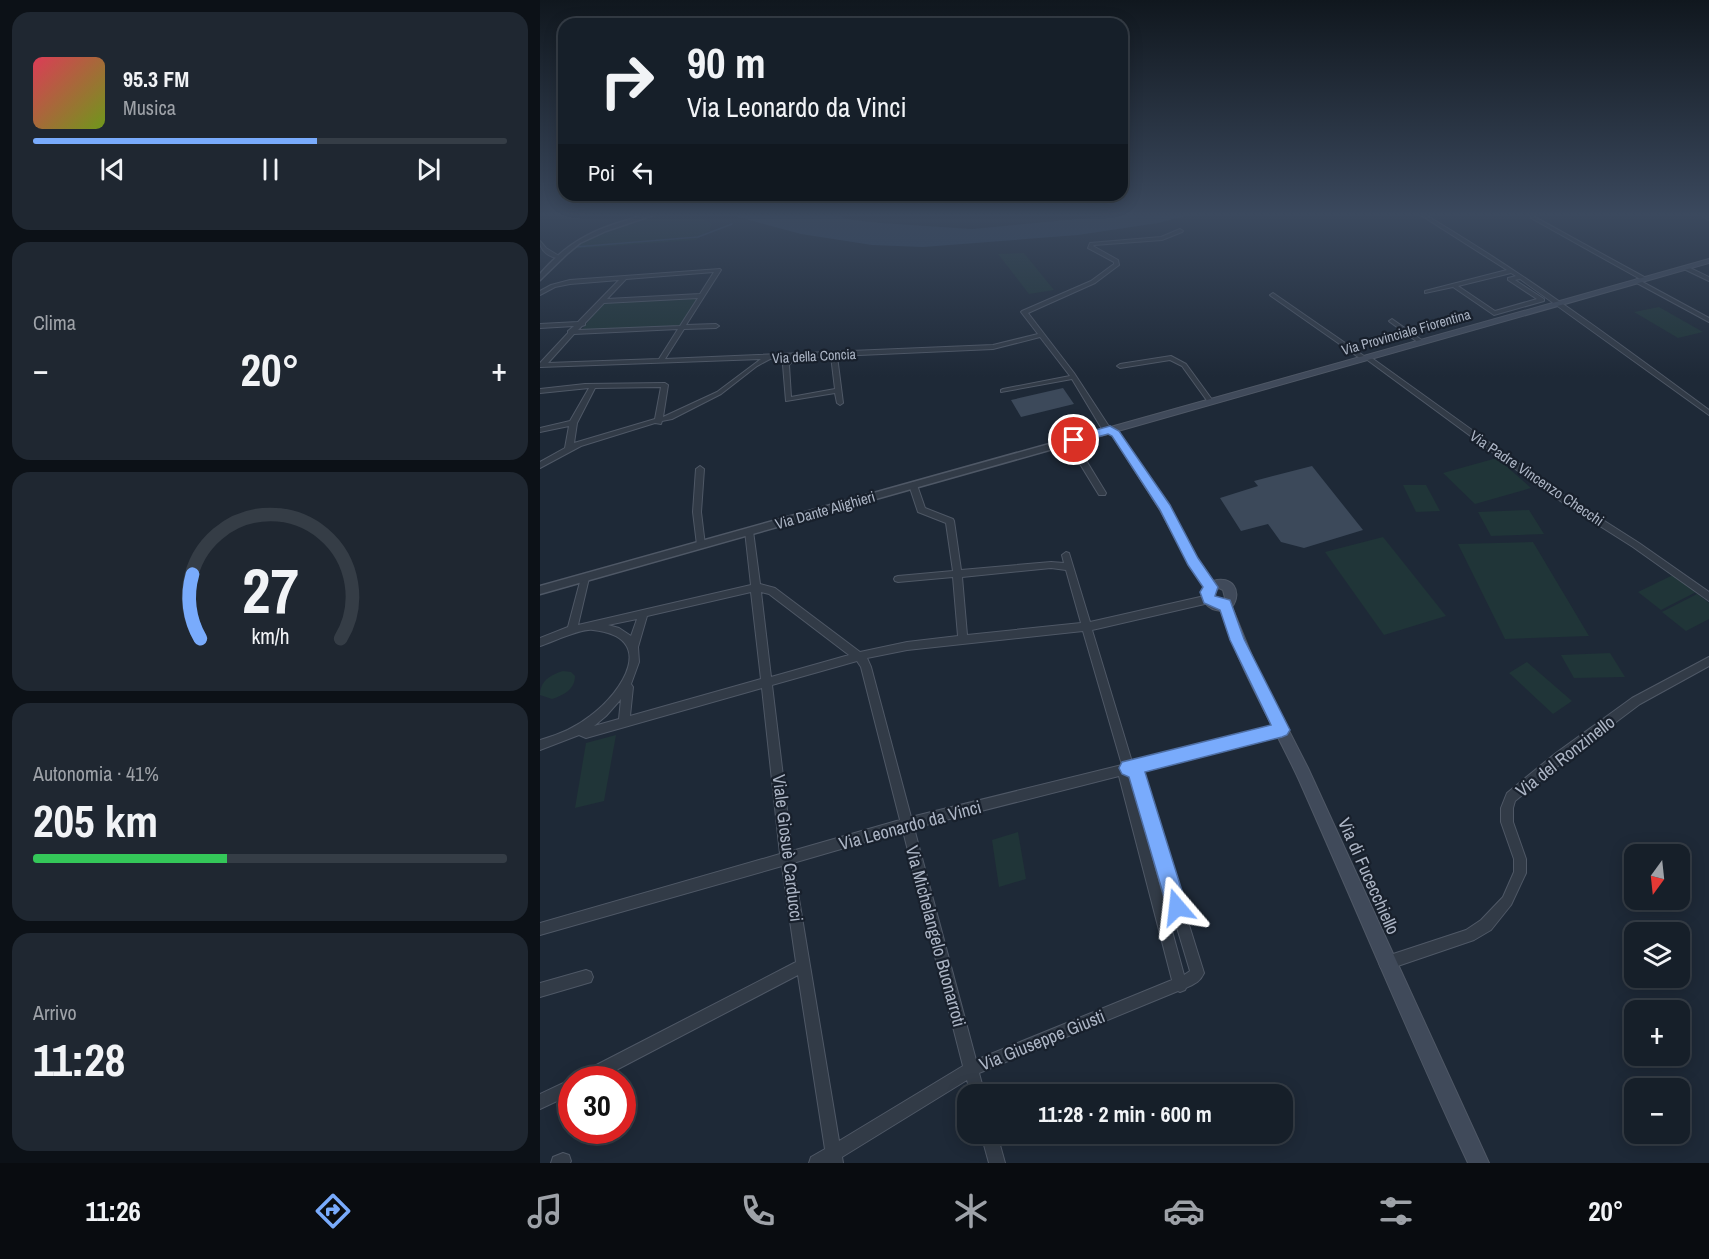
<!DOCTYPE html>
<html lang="it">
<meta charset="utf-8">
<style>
:root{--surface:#161f29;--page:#1f2731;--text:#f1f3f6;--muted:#9ea2a8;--line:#353d46;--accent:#79abfc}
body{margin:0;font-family:"Archivo Narrow",sans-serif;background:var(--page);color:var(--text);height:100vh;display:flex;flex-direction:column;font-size:22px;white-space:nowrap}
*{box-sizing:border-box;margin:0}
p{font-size:20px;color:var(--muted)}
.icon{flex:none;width:33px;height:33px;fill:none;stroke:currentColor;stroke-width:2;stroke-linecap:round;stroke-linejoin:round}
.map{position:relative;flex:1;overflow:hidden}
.sheet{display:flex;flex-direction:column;gap:12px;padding:12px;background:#0c1117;width:540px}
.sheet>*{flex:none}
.banner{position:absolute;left:18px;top:18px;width:570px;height:183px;border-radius:18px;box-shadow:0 3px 15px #0003,0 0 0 2px var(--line);background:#161f29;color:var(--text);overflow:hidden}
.needle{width:39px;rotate:195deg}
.tools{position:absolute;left:1084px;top:844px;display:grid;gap:12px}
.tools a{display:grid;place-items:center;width:66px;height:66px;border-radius:12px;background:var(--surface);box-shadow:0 3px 15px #0003,0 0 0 2px var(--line);font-size:30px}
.speed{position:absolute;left:18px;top:1066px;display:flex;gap:12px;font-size:30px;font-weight:700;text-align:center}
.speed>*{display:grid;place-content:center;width:78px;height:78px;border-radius:50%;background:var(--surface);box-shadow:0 3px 15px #0003,0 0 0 2px var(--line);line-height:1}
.speed .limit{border:9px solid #d22;background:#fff;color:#111}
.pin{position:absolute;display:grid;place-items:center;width:51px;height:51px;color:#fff;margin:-26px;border:3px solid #fff;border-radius:50%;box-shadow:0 2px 6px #0007}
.me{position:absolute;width:66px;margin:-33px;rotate:343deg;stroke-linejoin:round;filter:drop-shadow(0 0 4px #0008)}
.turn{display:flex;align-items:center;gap:21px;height:126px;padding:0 30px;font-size:27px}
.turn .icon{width:78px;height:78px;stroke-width:2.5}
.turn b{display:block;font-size:42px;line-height:51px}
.then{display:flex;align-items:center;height:57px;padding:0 30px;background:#0003;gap:12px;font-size:22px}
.big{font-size:45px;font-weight:700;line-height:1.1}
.sheet .tile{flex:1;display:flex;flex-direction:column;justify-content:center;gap:9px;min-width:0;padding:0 21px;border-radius:18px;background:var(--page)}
.sheet .dial{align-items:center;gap:0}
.dial svg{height:156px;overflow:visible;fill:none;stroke:var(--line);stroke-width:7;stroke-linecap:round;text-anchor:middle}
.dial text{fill:var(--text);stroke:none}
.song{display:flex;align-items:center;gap:18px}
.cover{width:72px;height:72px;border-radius:9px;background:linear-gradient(135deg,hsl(350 70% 55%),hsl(80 70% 35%))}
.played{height:6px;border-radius:3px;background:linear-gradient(90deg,var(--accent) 60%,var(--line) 60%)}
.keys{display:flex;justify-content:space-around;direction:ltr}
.heat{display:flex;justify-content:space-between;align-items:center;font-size:33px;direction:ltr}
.charge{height:9px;border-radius:4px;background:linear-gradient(90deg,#34c759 41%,var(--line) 0)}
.trip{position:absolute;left:417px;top:1084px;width:336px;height:60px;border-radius:18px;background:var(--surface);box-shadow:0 3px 15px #0003,0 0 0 2px var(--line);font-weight:700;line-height:60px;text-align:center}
.dock{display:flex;height:96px;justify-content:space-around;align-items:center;background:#090c10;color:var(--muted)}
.dock .icon{width:42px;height:42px}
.dock .on{color:var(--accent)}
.dock b{font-size:27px;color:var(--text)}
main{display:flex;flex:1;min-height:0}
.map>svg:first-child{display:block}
</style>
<main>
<section class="sheet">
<div class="tile">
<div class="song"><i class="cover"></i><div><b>95.3 FM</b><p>Musica</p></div></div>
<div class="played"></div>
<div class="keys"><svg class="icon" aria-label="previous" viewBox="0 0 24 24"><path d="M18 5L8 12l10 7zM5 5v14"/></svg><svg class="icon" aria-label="pause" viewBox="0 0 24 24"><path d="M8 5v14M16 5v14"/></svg><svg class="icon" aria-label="next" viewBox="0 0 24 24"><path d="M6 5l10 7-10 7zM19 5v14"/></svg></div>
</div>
<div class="tile"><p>Clima</p>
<div class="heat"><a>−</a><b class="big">20°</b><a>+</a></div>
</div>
<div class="tile dial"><svg viewBox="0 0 100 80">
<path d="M14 69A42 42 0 1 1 86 69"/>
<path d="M14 69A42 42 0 0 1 10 36" stroke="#79abfc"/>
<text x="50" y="56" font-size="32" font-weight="700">27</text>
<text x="50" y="72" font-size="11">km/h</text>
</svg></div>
<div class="tile"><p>Autonomia · 41%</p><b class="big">205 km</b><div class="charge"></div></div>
<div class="tile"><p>Arrivo</p><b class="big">11:28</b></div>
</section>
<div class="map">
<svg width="1169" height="1163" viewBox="0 0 1169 1163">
<rect width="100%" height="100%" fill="#1e2937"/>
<g fill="#203538">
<path d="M118 214H154L172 224 170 230 156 240 31 249 57 233Z"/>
<path d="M484 253 514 290 489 294 458 254Z"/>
<path d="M162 296 142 327 40 332 64 301Z"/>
<path d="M1119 307 1163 332 1138 338 1094 312Z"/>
<path d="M957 458 991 488 935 504 903 473Z"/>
<path d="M863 485H886L900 511 876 512Z"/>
<path d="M989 510 1004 534 951 536 938 512Z"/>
<path d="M843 537 906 616 844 635 785 552Z"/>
<path d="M993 542 1049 636 965 639 918 544Z"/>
<path d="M1133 575 1156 592 1121 610 1098 592Z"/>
<path d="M1157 594 1169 603V619L1146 631 1122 612Z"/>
<path d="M1070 653 1085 677 1034 678 1021 655Z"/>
<path d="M987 662 1032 701 1013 714 969 673Z"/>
<path d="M23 671 31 672 35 676C35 689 24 695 12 699L0 695C0 681 10 675 23 671Z"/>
<path d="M76 735 64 801 35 808 46 743Z"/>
<path d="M478 832 486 879 459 887 452 840Z"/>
</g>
<path fill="#30445f" d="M187 214H291L313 220 341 223 432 229 590 214H653L618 223 538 235 383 247 332 245 261 234Z"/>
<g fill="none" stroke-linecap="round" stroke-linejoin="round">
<path stroke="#30445f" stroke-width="1.5" d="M35 247 158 237 192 224"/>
</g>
<g fill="#3c495a">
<path d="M523 388 534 404 481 417 471 400Z"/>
<path d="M772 466 823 530 764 548 741 542 728 524 701 531 680 498 718 486 714 481Z"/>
</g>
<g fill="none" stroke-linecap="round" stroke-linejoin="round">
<g stroke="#4f5866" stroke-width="2">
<g id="minor">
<path d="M879 214H884C984 273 1076 341 1169 410V415L980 279 975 280 1004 299V301L954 315 913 287 885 293V291L967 270ZM971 273 976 276 968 278V280L997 299 955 311 918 286Z"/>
<path d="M1159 214H1164L1169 217V220Z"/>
<path d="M993 216 1106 278 1107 279 1102 280 991 218V216Z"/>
<path d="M640 229 643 231 642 232 622 240 554 245 553 246 578 260 579 265 555 283 488 313 534 373 568 425 574 430 573 432H567L562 429 532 379 461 392V390L463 389 530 376 500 337 453 349 297 356 303 403 300 405 297 403 295 393 246 401 243 365 248 358 230 359 217 366 181 394 132 419 122 421 121 424 115 423 41 446 0 468V462L25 448 29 426 0 432V428L30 421 49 388 0 393V389L45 384 125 383 128 385 123 417 177 392 221 359 0 367V363L28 333V331L34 326 0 328V324L38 322 79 280 30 284 15 287 0 295V291L11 285 30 280 180 269 181 270 146 325 176 324 179 326 176 328 144 329 125 359 453 345 498 334 481 312 482 311 551 281 574 264V262L548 248 550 243 621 237ZM174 272 160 294 67 299 86 279ZM158 298 140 326 38 330 42 326 45 325V323L64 303ZM138 329 119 359 8 363 34 334ZM291 356 295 389 251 397 249 365 255 358ZM121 387 115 419 34 443 37 423 55 388Z"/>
<path d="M0 241 6 248 19 256V258C10 258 0 251 0 241Z"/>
<path d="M1144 267H1148L1169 277V281L1144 269Z"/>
<path d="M1097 279 1169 318V322L1095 282 1094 281Z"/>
<path d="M733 293 824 356H829L1014 489 1099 543 1169 592V601L1093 547 1008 493 826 359H821L731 296 730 295Z"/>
<path d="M852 319 883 341V343H879L850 322 849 321Z"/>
<path d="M631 356 646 364 673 401 672 402H668L642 366 630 360 580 368 577 366 580 364Z"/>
<path d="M527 439H533L566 493 565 495H559L526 441Z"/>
<path d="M160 466 164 469 161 512 165 545 161 548 157 545 153 512 156 469Z"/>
<path d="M373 482 377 485 385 508 413 519 414 521 421 570 511 562 524 563 522 555 526 552 529 553 550 622 669 595 672 596 674 599 672 602 669 603 552 630 592 762 742 725 746 727 747 730 746 733 742 735 601 771 664 973C660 982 654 984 646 988L645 990 640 992 638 991 439 1073 445 1095H431L427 1080 302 1157 303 1163H269L271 1157 285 1149 258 975 57 1080H32V1094L0 1109V1094L32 1079 35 1080 37 1075 256 962 242 866 0 935V923L240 854 222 688 46 738 39 735 0 750V740C18 735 35 728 50 716 83 692 118 637 53 630 41 628 13 642 0 646V638L28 627 41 578 42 576H48L49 578 38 625 211 585 205 531 209 528 213 531 220 584 235 588 320 652 367 642 418 636 413 577 358 582 355 581 354 579 355 577 358 576 413 571 406 523 378 512 369 485ZM511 568 526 570 541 623 427 635 422 577ZM211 592 221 679 90 716 93 687 91 684 99 662 98 647 107 616ZM221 592 229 594 309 655 231 677ZM97 619 91 636 79 628 68 625ZM543 631 582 765 371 817 331 667 327 658 367 650ZM317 661 321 667 360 820 252 851 232 685ZM81 699 79 719 54 726 66 716ZM591 774 650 971 644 975 590 777ZM579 776 632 980 436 1060 374 828ZM363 831 423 1066 299 1141 253 863Z"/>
<path d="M1169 657V666L1100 704 1024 761 975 801 973 808V822L986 859V873L971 905 951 930 934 940 846 970 841 968 839 963 841 958 926 930 941 920 963 897 974 872V859L961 822V808L967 793 1016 753 1092 698Z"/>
<path d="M46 970 51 972 53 977 51 982 0 997V983Z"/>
<path d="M441 1134H457L465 1163H449Z"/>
<path d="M23 1153 29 1155 31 1161 30 1163H11L13 1157Z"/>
</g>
</g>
<g stroke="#4f5866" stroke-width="3">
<g id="tertiary">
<path d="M107 214H116L66 231 40 243 28 253 0 280V274C33 236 60 228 107 214Z"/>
<path d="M570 427 574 430 573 432 0 594V586Z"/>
</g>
</g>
<g stroke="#4f5866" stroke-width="2">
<path id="secondary" d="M1169 259V263L578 431 629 506 657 558 673 581C692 575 703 591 692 607L716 666 768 768 949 1163H928C869 1037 816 908 759 780 733 724 700 671 681 611 668 610 659 601 665 588L649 564 620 510 572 435 565 430 567 428ZM679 588 683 590 685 598 680 601 675 596V591Z"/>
</g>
<use href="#minor" fill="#323b47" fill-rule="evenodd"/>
<use href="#tertiary" fill="#323b47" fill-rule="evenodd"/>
<use href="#secondary" fill="#404a5a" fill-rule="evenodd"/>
</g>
<linearGradient id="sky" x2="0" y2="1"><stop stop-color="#10171e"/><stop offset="0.57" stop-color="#3b495e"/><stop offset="1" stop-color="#3b495e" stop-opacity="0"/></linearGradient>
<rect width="1169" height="377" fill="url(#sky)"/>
<path fill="#79abfc" stroke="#4f6fa4" stroke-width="1.5" d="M570 426 579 431 630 505 658 558 678 587 675 596 690 600 704 639 750 730 747 735 742 737 605 772 647 907 644 914 637 917 630 914 627 907 589 777 582 774 579 768 582 762 731 725 690 640 680 610 664 603 660 592 663 587 648 565 620 510 572 436 568 434 534 443 529 440 530 437Z"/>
<g text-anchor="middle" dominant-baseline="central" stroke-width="4.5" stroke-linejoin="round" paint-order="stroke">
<g font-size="14" fill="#acb5c5" stroke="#18202c">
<text transform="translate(866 332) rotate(-16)">Via Provinciale Fiorentina</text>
<text transform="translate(274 356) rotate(-3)">Via della Concia</text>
</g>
<g font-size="15" fill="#acb5c5" stroke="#18202c">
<text transform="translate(997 478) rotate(34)">Via Padre Vincenzo Checchi</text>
<text transform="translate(285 510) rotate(-16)">Via Dante Alighieri</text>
</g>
<g font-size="18" fill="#acb5c5" stroke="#18202c">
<text transform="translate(1025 756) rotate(-38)">Via del Ronzinello</text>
<text transform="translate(370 825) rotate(-15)">Via Leonardo da Vinci</text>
<text transform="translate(248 848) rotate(83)">Viale Giosuè Carducci</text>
<text transform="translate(829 876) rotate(66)">Via di Fucecchiello</text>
<text transform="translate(396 936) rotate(75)">Via Michelangelo Buonarroti</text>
<text transform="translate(502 1040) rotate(-22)">Via Giuseppe Giusti</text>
</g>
</g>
</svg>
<div class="tools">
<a><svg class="needle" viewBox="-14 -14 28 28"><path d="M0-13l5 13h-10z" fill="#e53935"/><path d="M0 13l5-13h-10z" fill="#9ea2a8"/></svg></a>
<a><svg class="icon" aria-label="layers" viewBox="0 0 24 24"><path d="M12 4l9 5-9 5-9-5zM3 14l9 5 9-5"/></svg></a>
<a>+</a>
<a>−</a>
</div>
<div class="speed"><div class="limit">30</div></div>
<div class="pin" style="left:534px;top:440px;background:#d93025"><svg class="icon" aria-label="arrive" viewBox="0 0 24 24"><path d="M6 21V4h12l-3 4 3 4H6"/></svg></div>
<svg class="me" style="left:637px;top:907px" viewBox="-20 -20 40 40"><path d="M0-17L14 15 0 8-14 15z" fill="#79abfc" stroke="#fff" stroke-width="4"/></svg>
<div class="trip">11:28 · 2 min · 600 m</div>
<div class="banner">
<div class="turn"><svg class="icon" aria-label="right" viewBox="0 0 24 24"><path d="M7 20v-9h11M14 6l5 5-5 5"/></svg><div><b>90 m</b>Via Leonardo da Vinci</div></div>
<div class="then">Poi<svg class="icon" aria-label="left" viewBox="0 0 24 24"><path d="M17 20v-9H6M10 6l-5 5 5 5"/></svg></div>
</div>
</div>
</main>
<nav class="dock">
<b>11:26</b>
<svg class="icon on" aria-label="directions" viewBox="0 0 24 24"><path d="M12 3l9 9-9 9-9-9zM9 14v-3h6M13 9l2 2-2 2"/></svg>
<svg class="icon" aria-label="music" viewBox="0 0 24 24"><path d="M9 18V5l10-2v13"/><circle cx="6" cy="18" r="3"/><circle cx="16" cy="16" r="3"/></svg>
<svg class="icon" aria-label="phone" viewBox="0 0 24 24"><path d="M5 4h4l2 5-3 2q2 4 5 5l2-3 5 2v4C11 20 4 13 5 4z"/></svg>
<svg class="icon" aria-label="climate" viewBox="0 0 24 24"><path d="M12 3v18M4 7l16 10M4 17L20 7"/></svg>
<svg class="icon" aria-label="car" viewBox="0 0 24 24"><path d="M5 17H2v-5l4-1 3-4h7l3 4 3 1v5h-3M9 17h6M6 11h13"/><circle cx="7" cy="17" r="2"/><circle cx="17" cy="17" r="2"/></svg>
<svg class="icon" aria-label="filters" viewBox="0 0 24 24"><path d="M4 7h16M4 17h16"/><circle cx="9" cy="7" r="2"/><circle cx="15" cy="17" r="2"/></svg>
<b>20°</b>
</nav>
